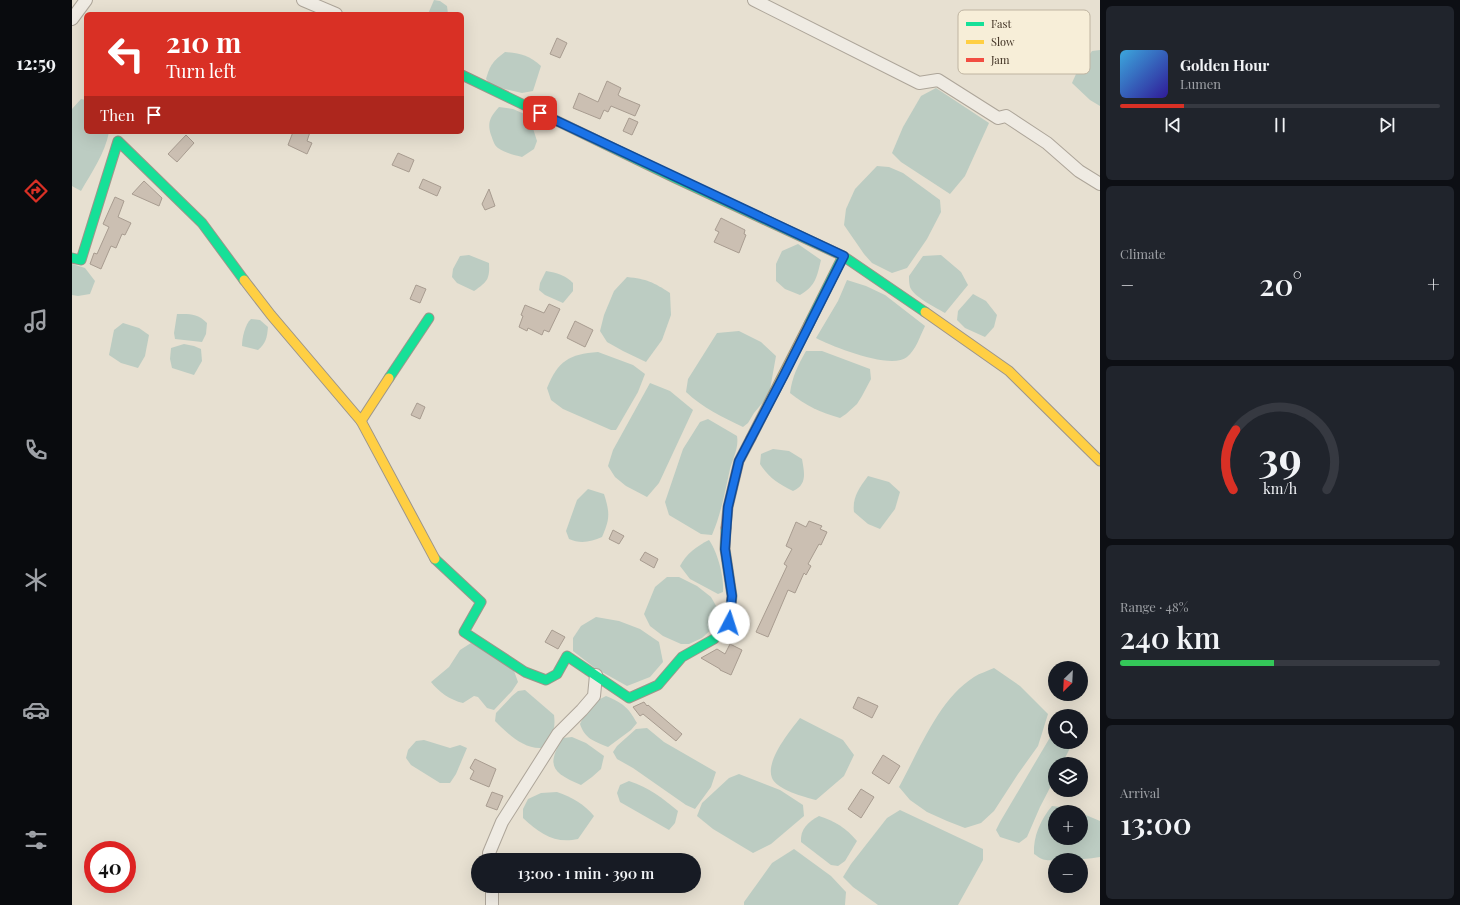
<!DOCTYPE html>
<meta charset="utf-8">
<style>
:root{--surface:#171b24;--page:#20242c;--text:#f1f3f6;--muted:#9ea1a6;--line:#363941;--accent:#d93025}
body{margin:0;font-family:"Playfair Display",serif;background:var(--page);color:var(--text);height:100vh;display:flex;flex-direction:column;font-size:15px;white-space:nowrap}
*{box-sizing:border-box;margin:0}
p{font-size:13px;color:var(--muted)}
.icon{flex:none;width:22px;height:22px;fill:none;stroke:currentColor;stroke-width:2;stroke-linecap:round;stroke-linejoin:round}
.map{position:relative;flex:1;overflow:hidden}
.details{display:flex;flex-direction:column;gap:6px;padding:6px;background:#0d0f14;width:360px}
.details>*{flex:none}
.hud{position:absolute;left:12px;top:12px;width:380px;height:122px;border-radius:6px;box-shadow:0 4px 16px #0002;background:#d93025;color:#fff;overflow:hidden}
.needle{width:26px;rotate:204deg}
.buttons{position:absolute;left:976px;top:661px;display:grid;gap:8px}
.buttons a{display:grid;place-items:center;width:40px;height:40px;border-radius:50%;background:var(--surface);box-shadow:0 4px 16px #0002;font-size:20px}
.speed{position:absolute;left:12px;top:841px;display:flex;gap:8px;font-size:20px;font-weight:700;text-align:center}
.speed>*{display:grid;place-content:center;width:52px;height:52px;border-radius:50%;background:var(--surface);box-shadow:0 4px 16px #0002;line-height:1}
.speed .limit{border:6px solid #d22;background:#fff;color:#111}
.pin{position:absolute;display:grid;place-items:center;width:34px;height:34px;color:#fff;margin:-17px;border-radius:8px;box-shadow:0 2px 6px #0006}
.me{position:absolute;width:44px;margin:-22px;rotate:5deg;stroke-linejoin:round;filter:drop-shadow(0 0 3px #0008)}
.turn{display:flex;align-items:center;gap:14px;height:84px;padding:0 16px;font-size:18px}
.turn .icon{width:52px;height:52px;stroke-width:2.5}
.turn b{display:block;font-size:28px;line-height:34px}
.then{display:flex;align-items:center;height:38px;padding:0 16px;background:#0003;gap:8px;font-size:15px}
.big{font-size:30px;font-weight:600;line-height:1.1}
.details .widget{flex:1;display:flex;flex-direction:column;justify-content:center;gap:6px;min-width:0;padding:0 14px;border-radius:6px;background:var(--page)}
.details .dial{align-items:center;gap:0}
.dial svg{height:104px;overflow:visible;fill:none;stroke:var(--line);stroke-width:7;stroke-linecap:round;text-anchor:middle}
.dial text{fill:var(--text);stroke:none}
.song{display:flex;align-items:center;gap:12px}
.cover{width:48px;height:48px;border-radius:6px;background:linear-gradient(135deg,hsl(200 70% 55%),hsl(250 70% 35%))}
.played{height:4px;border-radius:2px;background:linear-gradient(90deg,var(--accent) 20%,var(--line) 20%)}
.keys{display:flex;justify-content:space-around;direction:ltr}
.heat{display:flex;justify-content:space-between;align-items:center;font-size:22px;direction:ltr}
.charge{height:6px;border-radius:3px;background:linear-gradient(90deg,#34c759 48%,var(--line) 0)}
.trip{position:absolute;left:399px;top:853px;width:230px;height:40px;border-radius:20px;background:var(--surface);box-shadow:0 4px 16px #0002;font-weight:600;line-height:40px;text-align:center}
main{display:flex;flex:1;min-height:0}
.dock{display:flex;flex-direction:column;width:72px;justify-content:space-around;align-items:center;background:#090b0e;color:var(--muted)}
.dock .icon{width:28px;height:28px}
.dock .on{color:var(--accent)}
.dock b{font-size:18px;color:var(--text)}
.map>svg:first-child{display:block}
</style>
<main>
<nav class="dock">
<b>12:59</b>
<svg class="icon on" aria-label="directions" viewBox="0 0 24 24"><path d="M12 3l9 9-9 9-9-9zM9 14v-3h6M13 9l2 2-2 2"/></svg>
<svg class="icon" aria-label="music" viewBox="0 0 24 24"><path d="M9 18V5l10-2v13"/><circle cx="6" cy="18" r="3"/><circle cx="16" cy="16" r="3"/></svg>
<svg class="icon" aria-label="phone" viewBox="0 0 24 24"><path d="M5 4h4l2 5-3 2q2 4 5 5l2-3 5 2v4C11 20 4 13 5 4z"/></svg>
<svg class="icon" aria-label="climate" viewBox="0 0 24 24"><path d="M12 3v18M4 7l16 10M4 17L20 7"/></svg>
<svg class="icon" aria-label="car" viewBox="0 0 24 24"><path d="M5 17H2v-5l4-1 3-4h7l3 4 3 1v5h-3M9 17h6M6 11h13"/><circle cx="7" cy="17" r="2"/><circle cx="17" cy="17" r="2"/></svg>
<svg class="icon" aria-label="filters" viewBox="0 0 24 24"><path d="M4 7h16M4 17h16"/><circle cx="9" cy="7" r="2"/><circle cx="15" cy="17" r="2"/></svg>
</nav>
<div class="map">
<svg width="1028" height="905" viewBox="0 0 1028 905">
<rect width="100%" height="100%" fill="#e7e0d1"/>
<g fill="#bcccc2">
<path d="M362 0 368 1 375 6 376 14H356Z"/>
<path d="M1028 50V106L1018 100 1000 83 1004 74 1020 51Z"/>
<path d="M433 52C448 53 457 55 469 66L461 91 450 93 420 86 414 79C418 65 421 61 433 52Z"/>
<path d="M864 88 917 123 893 176 878 194 829 162 820 153 831 127 849 96Z"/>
<path d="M9 99 14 100V132H37C33 153 20 172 9 191L0 186V109Z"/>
<path d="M427 107 441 109 457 116 465 141 462 149 450 157C442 155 433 153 426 148 422 145 421 140 419 135 415 123 418 117 427 107Z"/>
<path d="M805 166 817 167 831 173 868 200 869 212 855 239 835 268 820 273 800 263 792 254 772 225 774 209 783 189Z"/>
<path d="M726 244 749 260C745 276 744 286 728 295L713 289 704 281V264L710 251Z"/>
<path d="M397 255 417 263C418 279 415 282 402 291L385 283 380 277 381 269 388 256Z"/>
<path d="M869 255 889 272 896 285 873 313C864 308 843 297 839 289 837 286 837 279 837 276L851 256Z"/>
<path d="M0 264 13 268 23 281 18 294 6 296 0 295Z"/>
<path d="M474 271C485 273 493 275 501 283V291L491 303 473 295 467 290 468 283Z"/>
<path d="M555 277C575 279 581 282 598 293L599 315 590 340 574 362 551 351 535 342 528 331 532 315 542 291Z"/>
<path d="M775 280 794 286 813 295 853 326C848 336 844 350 835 357 819 370 761 347 744 338L766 301Z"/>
<path d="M901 294 914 301 925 315 922 327 913 337 893 328 885 320 886 311Z"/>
<path d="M105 314C118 314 125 313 135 323L134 334 130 342 103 339 102 333Z"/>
<path d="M179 319 188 320 196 327C195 338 194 343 186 350L170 346C170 338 173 324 179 319Z"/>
<path d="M51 323 67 328 77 335 73 356 66 368 49 363 37 355 42 330Z"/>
<path d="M667 331 689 342 704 356 697 395 682 413 676 423 671 427C650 417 631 408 614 392L616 379 645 333Z"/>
<path d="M112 344 122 346 129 349 130 361 122 375 100 368 98 359 99 348Z"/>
<path d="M734 351H750L798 369 799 379 790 396 785 404 774 414 768 418C748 412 734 406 718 393 720 377 726 365 734 351Z"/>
<path d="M526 352 561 365 573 374 566 392 544 430H539L491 409 479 400 475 388C486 361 497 354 526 352Z"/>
<path d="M578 383 598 391 621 410 587 483 575 497 554 486 543 477 536 466 541 450Z"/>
<path d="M636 419 665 436C667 448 661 458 658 469 653 492 649 514 640 535L629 534 597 515 593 502 611 449 628 422Z"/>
<path d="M701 449 717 451 730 459C732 471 736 485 721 491 706 483 698 479 688 464L689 454Z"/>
<path d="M796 476 817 482 828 492 823 509 808 529 796 524 782 512C780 498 787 488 796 476Z"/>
<path d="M516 489 532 494C538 513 538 519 530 537 519 542 508 544 497 539L494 531 505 500Z"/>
<path d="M637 540C646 553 652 577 651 592L646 594 618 579 608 566C614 554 625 546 637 540Z"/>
<path d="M595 577H607L625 586 639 597 647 611 642 627 630 638 617 644H609L591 636 578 626 572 614 583 587Z"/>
<path d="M524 617 547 621 568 629 587 642 591 662 578 677 555 686 523 668 501 651V638L509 626Z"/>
<path d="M399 643 441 668 446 682 440 691 422 710 415 708 406 697 402 696 391 703C378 700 367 692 359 682L377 667 388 650Z"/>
<path d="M922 668 948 686 976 714 966 746 946 774 922 811 909 823 893 828 875 821 855 812 838 800 827 787C847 751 866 700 902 677 908 673 916 671 922 668Z"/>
<path d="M453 690 482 715C484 731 480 736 469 748 451 749 435 733 423 721L424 713 440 696 446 691Z"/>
<path d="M534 696C551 703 556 707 565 723L559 730 536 747C522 741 513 739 508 724 514 711 520 702 534 696Z"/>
<path d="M728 718 771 740 782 755 772 776 744 800C733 797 705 790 700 778 693 761 718 731 728 718Z"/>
<path d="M575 728 592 742 644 772 639 787 623 809 614 805 561 768 545 759 541 752 545 746 564 729Z"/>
<path d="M983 729V742H1001L990 764H983V778L968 807 955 837 947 843 928 837 924 830 928 822Z"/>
<path d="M500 737 514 743 532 756 529 769 520 777 509 785C481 773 473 766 491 738Z"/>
<path d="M352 740 378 748 388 745 395 748 384 774 378 783H368L339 765 334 758 336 750 344 741Z"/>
<path d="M667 774 708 790 731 805 732 816 699 844 681 853 641 829 625 816 630 803 657 778Z"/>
<path d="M557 781C578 788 589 797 606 811L603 823 597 830 548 802 545 793 548 785Z"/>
<path d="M485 792C500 797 512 804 522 816L506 839C483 844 468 834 451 818V809L456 799 469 793Z"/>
<path d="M980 806 998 808 1007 812H983V838H1009V813L1028 821V857C1016 859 979 863 970 859 967 858 964 855 962 854 961 836 969 819 980 806Z"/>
<path d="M828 810 911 849V860L886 905H806L781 887 771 877 779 864 815 818Z"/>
<path d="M747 816C763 821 774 828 785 841L773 861 766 866 759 865 729 842C728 829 736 822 747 816Z"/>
<path d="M722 849 759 876 774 892 773 905H672V902L700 863Z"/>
</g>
<g fill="#cbbfb2" stroke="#a89c90">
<path d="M485 38 495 43 488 58 478 54Z"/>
<path d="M535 81 549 88 546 95 549 97 568 105 563 116 539 106 536 112 532 110 528 119 501 108 507 93 526 102Z"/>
<path d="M557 118 566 122 560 135 551 131Z"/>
<path d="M221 132H238L235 141 240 143 235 154 216 145Z"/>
<path d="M114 135 122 143 105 162 96 154Z"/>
<path d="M326 153 342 160 337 172 320 165Z"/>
<path d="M351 179 369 187 365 196 347 188Z"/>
<path d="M72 181 90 198 87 206 60 194Z"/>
<path d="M417 189 423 206 413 210 410 204Z"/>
<path d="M43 197 52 201 46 217 59 223 53 235 50 234 44 248 39 246 29 269 18 264 22 253 25 254 37 227 31 224Z"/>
<path d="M649 218 673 230 672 234 674 235 667 253 642 242 647 232 643 230Z"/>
<path d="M344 285 354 289 348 303 338 299Z"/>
<path d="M477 304 488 309 477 332 472 330 470 335 456 328 455 331 447 327 451 316 449 315 453 305 472 313Z"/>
<path d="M503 321 521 330 513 347 495 338Z"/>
<path d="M345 403 353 407 348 419 339 415Z"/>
<path d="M737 521 750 526 748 529 755 532 749 545 747 544 736 564 739 566 734 575 732 573 723 593 716 590 696 637 684 632 715 566 712 564 720 549 714 546 724 522 734 527Z"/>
<path d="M541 530 552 536 547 544 537 539Z"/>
<path d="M573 552 586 559 582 568 568 560Z"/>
<path d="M480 630 493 637 486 649 473 642Z"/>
<path d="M658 644 670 650 659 675 648 670V669L629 658 645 649 653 654Z"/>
<path d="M786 697 806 706 800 718 781 708Z"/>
<path d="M572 702 575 706 576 705 610 734 604 741 571 714 568 716 561 707Z"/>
<path d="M811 755 828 766 817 784 800 773Z"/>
<path d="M403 759 424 769 417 787 398 779 402 771 398 768Z"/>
<path d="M789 789 802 797 789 818 776 809Z"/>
<path d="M420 792 431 796 425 810 414 806Z"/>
</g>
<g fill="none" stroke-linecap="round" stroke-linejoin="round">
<g stroke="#ada599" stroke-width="14">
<g id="street">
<path d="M231 0 264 14"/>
<path d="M682 0 847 83 866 80 926 118 934 116 975 143 1007 171 1028 184"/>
<path d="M0 19 14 0"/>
<path d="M418 860 417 853 430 822 486 734 510 710 522 696 524 675"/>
<path d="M420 905V886"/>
</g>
</g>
<g stroke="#9c958a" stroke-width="11">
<g id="fast">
<path d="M390 75 603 178 771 256 853 312"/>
<path d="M0 258 9 260 46 141 130 223 172 280"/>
<path d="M737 324 771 256"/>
<path d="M317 378 357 318"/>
<path d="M363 559 409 602 392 632 453 672 474 680 485 674 495 656 557 698 586 685 610 657 642 639 657 623 660 596 653 549 654 528"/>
</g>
</g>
<g stroke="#9c958a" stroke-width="11">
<g id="slow">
<path d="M172 280 199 315 289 421 317 378"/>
<path d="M853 312 937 371 1028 461"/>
<path d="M289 421 363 559"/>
<path d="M679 438 737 324"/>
</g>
</g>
<g stroke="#9c958a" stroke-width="11">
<path id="jam" d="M654 528 656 507 667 461 679 438"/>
</g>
<use href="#street" stroke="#efebe3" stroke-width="12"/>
<use href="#fast" stroke="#16e098" stroke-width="9"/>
<use href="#slow" stroke="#ffcf43" stroke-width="9"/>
<use href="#jam" stroke="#f24e42" stroke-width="9"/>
</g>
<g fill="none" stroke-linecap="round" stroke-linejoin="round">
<g stroke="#114b97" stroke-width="10">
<path id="route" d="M468 113 772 256 712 375 667 461 656 507 653 549 660 596 657 623"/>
</g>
<use href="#route" stroke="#1a73e8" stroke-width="7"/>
</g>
<rect x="886" y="10" width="132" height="64" rx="6" fill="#f7eed8" stroke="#bfb4a1" stroke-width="1"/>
<rect x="894" y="22" width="18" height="4" fill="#16e098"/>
<rect x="894" y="40" width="18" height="4" fill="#ffcf43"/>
<rect x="894" y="58" width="18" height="4" fill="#f24e42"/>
<g font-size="11" fill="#3d2e20">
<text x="919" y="28">Fast</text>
<text x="919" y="46">Slow</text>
<text x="919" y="64">Jam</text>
</g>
</svg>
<div class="buttons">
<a><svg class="needle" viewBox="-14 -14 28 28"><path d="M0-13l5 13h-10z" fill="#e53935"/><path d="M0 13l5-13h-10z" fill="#9ea1a6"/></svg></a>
<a><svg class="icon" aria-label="search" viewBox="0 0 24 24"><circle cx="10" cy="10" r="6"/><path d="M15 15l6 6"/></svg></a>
<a><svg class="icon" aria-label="layers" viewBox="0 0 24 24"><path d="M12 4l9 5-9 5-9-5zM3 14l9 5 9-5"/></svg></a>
<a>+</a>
<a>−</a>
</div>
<div class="speed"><div class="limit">40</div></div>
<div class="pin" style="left:468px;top:113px;background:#d93025"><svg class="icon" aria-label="arrive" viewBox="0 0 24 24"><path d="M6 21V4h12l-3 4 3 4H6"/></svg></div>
<svg class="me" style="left:657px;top:623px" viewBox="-20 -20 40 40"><circle r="19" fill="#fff"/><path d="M0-13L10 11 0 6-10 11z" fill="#1a73e8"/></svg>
<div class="trip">13:00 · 1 min · 390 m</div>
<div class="hud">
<div class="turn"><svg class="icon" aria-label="left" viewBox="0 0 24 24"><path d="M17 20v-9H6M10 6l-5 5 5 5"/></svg><div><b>210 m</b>Turn left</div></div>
<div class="then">Then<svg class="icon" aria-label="arrive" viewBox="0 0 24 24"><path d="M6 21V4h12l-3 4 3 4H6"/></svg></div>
</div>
</div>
<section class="details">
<div class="widget">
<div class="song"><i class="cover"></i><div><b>Golden Hour</b><p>Lumen</p></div></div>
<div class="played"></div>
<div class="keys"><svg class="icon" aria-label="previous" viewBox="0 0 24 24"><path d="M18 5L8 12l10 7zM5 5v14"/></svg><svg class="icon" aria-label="pause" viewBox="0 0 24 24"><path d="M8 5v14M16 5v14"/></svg><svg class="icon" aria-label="next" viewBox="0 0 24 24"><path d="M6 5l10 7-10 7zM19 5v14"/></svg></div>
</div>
<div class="widget"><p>Climate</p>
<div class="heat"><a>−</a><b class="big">20°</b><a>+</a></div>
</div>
<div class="widget dial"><svg viewBox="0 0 100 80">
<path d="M14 69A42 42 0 1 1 86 69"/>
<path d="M14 69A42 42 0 0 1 16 23" stroke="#d93025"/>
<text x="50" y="56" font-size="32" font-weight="700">39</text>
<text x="50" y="72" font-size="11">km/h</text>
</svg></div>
<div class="widget"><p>Range · 48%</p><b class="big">240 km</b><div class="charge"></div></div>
<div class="widget"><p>Arrival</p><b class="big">13:00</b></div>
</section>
</main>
